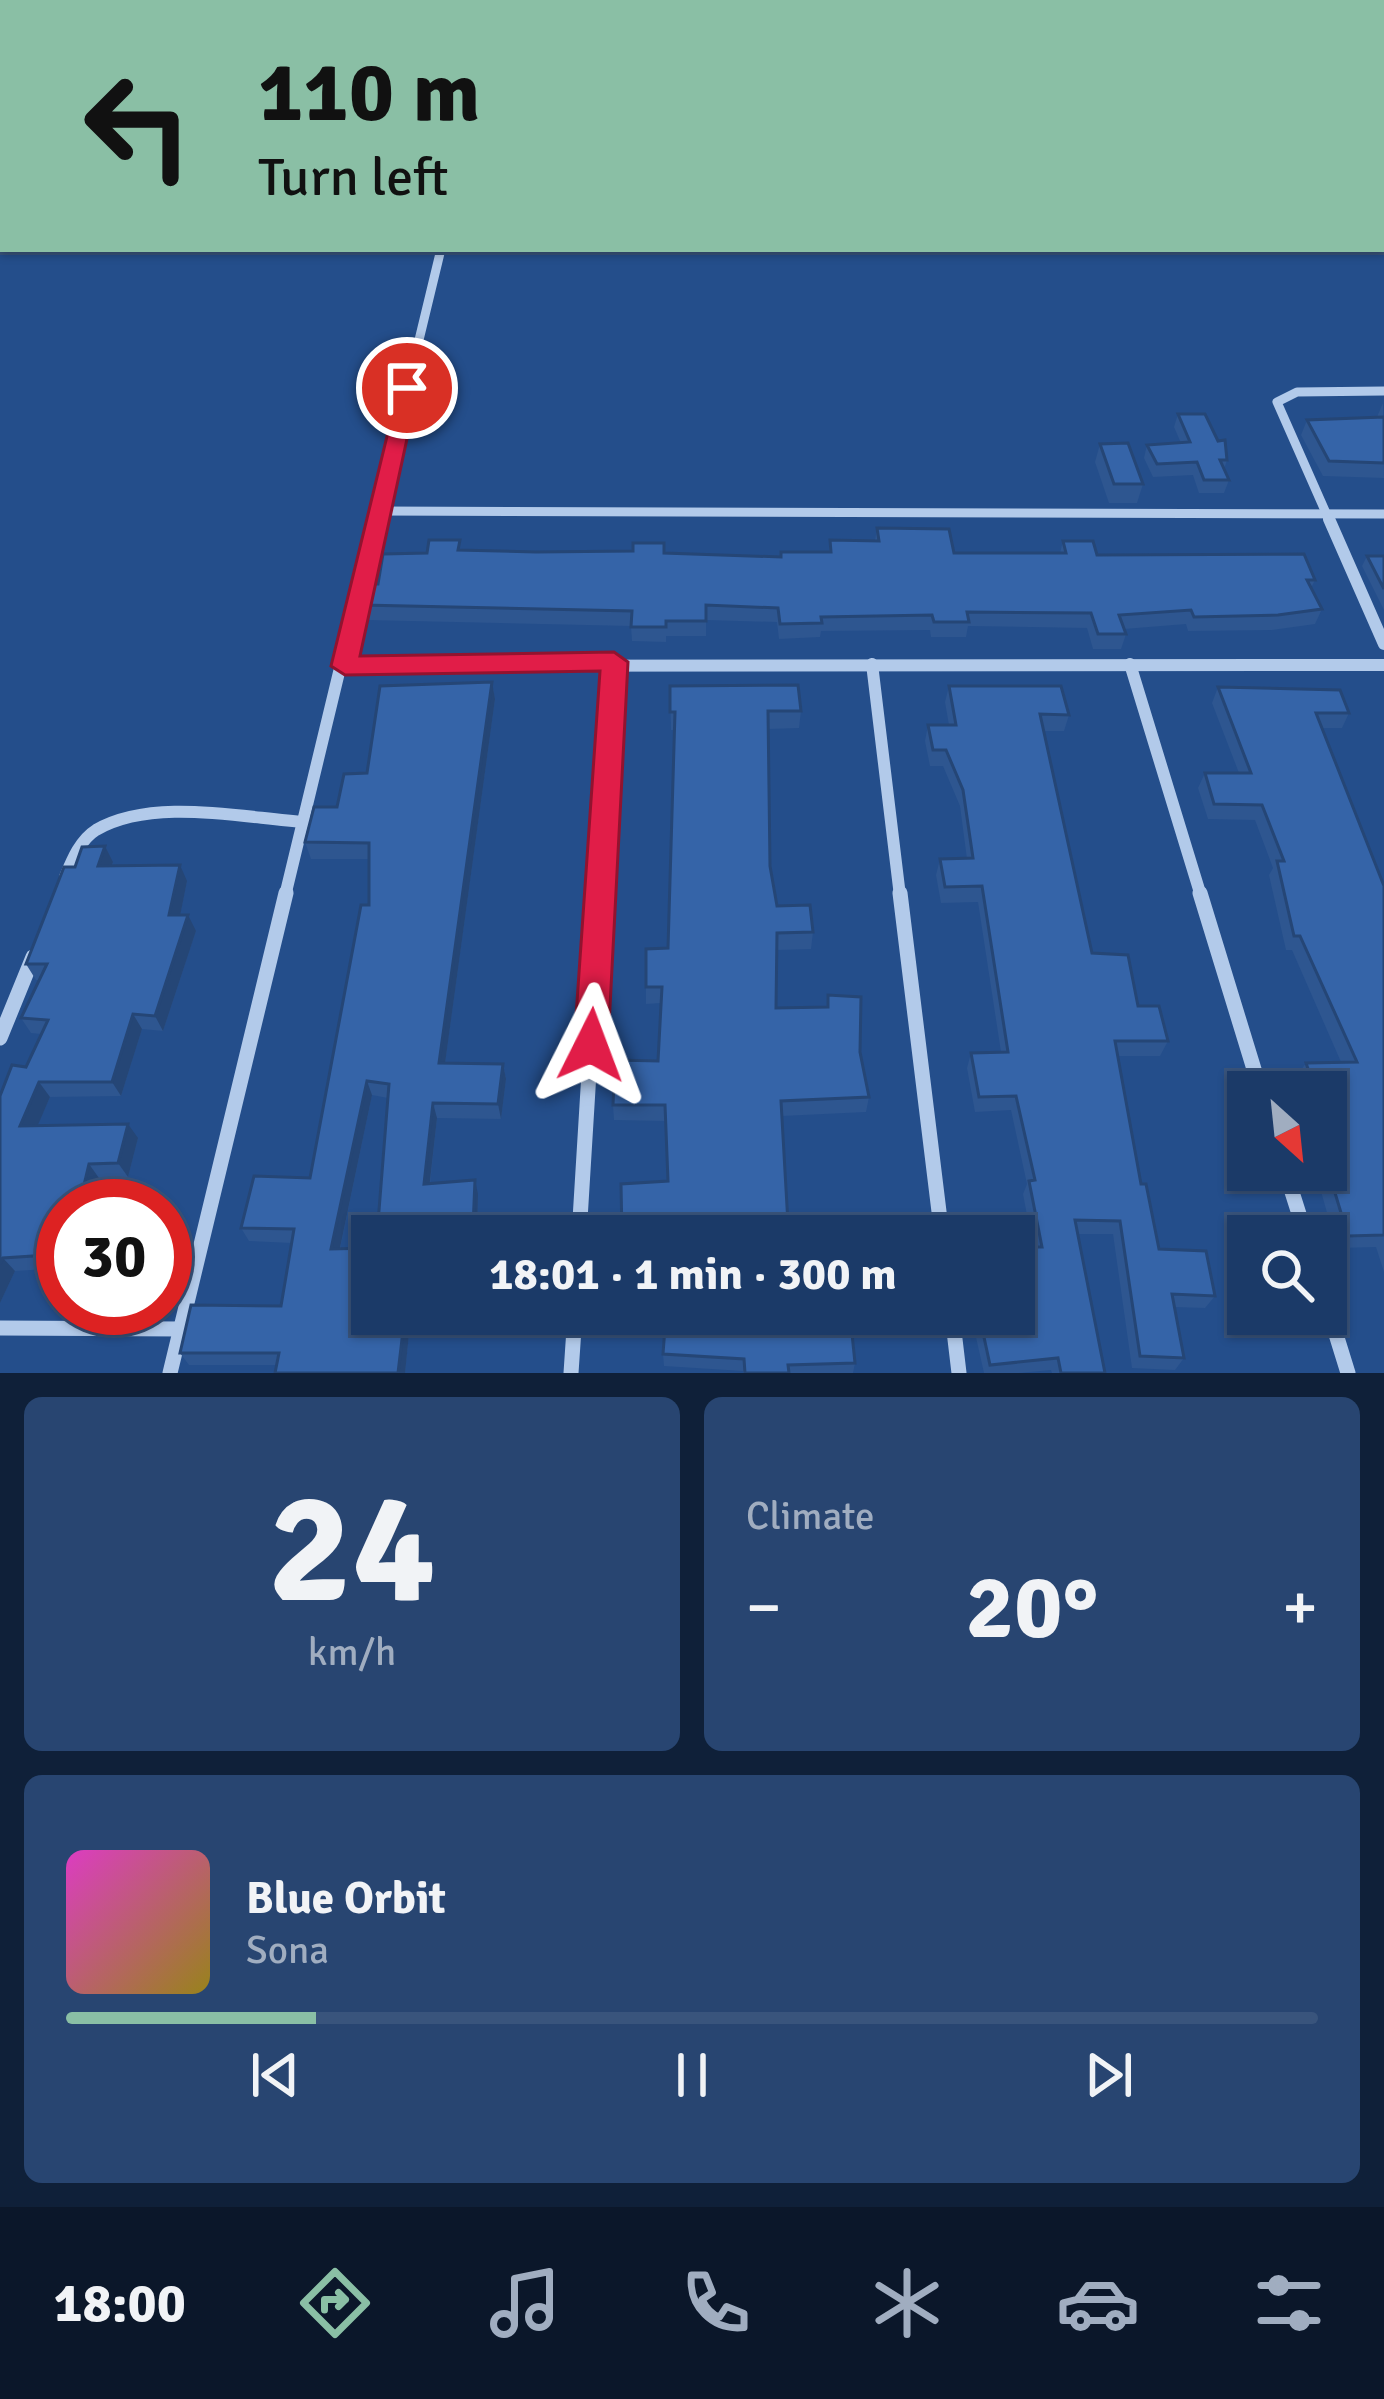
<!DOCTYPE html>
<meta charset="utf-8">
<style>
:root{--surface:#1b3a68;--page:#284571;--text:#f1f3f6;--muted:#a0adc0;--line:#39547c;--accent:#8abfa5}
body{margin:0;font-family:Signika,sans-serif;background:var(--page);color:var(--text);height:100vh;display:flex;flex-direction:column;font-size:45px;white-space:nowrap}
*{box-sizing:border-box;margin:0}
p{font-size:39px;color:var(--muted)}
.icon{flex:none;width:66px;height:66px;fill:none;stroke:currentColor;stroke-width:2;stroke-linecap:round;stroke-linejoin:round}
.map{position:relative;height:1373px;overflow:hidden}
.drawer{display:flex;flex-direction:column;gap:24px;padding:24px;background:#0f2039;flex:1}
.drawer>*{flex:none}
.hud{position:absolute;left:0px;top:0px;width:1386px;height:252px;box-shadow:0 3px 9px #0004,0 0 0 3px var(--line);background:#8abfa5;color:#111;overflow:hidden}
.needle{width:78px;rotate:153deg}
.controls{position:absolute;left:1227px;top:1071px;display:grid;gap:24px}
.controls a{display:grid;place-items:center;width:120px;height:120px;border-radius:0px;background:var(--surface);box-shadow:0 3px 9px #0004,0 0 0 3px var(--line);font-size:60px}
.speed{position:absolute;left:36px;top:1179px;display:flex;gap:24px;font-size:60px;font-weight:700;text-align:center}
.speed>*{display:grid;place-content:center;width:156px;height:156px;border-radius:50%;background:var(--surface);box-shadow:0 3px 9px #0004,0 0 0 3px var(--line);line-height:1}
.speed .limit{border:18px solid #d22;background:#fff;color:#111}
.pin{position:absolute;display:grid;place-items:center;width:102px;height:102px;color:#fff;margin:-51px;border:6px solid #fff;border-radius:50%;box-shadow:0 3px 12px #0007}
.me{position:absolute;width:132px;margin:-66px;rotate:3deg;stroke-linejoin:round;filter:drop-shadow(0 0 9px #0008)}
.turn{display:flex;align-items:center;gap:42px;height:252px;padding:0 60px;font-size:54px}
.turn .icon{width:156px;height:156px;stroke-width:2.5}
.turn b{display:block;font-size:84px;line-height:102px}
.big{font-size:90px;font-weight:700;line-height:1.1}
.drawer .widget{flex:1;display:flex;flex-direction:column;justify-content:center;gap:18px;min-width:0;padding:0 42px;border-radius:18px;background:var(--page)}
.drawer .dial{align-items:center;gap:0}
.dial b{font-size:156px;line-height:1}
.song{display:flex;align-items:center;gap:36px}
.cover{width:144px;height:144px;border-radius:18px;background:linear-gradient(135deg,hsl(310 70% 55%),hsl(50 70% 35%))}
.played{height:12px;border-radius:6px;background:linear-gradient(90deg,var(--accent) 20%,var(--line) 20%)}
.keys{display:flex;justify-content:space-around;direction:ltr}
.heat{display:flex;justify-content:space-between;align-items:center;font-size:66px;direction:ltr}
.drawer .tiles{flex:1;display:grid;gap:24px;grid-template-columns:1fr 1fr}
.widget:last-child{grid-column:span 2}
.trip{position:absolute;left:351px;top:1215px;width:684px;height:120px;border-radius:0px;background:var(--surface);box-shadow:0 3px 9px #0004,0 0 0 3px var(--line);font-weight:700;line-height:120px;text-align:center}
.tabs{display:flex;height:192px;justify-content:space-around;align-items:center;background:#0b172a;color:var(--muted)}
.tabs .icon{width:84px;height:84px}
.tabs .on{color:var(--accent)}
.tabs b{font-size:54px;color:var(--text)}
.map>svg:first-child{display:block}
</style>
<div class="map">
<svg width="1384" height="1373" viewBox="0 0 1384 1373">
<rect width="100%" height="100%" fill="#244e8b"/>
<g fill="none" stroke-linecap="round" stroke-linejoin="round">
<g stroke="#b2caea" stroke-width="9">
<path d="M378 511 1384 514"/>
<path d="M375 522 441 249"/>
<path d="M1330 522 1277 402 1297 392 1384 391"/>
</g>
<g stroke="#b2caea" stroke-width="12">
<path d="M1329 519 1384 644"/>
<path d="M872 664 900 896"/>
<path d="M1130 664 1201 896"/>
<path d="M345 666 1384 665"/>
<path d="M65 877C72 860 80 840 96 830 153 797 243 818 305 822"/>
<path d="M285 896 376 519"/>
<path d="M600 896 614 661"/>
</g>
<g stroke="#b2caea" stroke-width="15">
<path d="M900 893 942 1236"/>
<path d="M1200 893 1261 1092"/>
<path d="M0 1038 33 957"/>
<path d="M1285 1170 1306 1236"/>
<path d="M579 1236 600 893"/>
<path d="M1326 1302 1348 1373"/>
<path d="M952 1314 959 1373"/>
<path d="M0 1328 181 1329"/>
<path d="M170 1373 286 893"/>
<path d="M571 1373 575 1314"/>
</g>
</g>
<g fill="#2e5690">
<path d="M205 0H304L310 3H213Z"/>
<path d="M1383 403 1384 478 1323 476 1301 435 1307 420 1377 417Z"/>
<path d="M1178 414 1227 460 1224 469 1229 480 1224 493H1199L1193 475 1153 477 1144 458 1147 445 1181 443 1174 427Z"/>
<path d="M1100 444 1143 484 1137 503H1109L1095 462Z"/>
<path d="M877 528 954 553H1060L1063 541 1097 555 1315 580 1311 588 1322 609 1315 624 1272 630 1188 631 1186 624 1124 629 1126 634 1121 649H1093L1087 628 968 626 966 637H931L930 630 821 631 820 637 779 639 777 622 706 620V636H666V642L632 641 631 626 366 620 362 605 378 584 427 553 461 550 781 557 829 552 830 540 875 541Z"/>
<path d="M1367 556H1384V610L1362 566Z"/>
<path d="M492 682 495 699 445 1063 503 1064 506 1079 501 1119 437 1118 430 1184 478 1194 477 1236H377L388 1098 372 1095 340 1249 411 1314 405 1373H275L277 1365H189L180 1353 281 1306 292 1243 249 1241 241 1228 310 1178 369 905V859H311L305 842 367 773Z"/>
<path d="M670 686 801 711 799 728 768 729 770 866 777 906 813 932 811 949 777 950 776 1008 827 1007 828 995 860 1052 869 1097 866 1112 782 1116 788 1224 787 1236H622L667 1181 665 1121 614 1120 613 1105 658 1061 661 1003 646 1004V949L668 948 675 730H671Z"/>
<path d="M949 686 1069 715 1064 731H1043L1092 953 1168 1041 1160 1056H1118L1141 1184 1159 1249 1215 1296 1205 1308 1174 1307 1184 1358 1175 1370 1132 1368 1113 1234H1077L1105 1373H1052L1051 1370 1019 1373H984L971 1315 1014 1314 1033 1247 1023 1194 1027 1184 1011 1110 975 1112 967 1068 971 1053 1001 1052 978 902 941 903 936 875 940 859H967L960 806 943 766H930L925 741 928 725H949L945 702Z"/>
<path d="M1218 687 1349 713 1342 728H1322L1384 886V1272L1376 1247 1337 1248 1315 1170H1326V1092H1302L1297 1076 1306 1063 1341 1062 1292 950H1286L1269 875 1273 868 1255 820 1208 819 1198 788 1205 773H1239L1212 703Z"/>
<path d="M105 846 113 862 112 866 187 881 180 915 196 931 163 1031 142 1029 121 1096 50 1097 37 1126 138 1138 128 1177 99 1178 63 1206V1268L15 1271 0 1303V1096L26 1067 41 1034 31 1033 21 1018 40 980H36L26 964 75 867Z"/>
<path d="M663 1354 855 1363 853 1373H743V1371L664 1366Z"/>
</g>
<g fill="#254676">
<path d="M3 100V117L0 120V103Z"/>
<path d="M492 682 495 699 443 1078 439 1063Z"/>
<path d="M105 846 113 862 106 883 98 866Z"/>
<path d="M180 865 187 881 177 931 169 915Z"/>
<path d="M188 915 196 931 163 1031 155 1016Z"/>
<path d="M133 1014 142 1029 121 1096 112 1082Z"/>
<path d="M503 1064 506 1079 501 1119 498 1104Z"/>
<path d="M367 1081 372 1095 337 1262 331 1249Z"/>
<path d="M39 1082 50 1097 31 1141 20 1126Z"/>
<path d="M433 1103 437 1118 428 1198 424 1184Z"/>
<path d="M128 1124 138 1138 128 1177 118 1163Z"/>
<path d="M89 1164 99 1178 93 1206H79Z"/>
<path d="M475 1180 478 1194 477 1236 473 1227Z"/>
<path d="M3 1258 15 1271 0 1303V1264Z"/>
<path d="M405 1314H411L405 1373H398Z"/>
</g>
<g fill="#3564a8" stroke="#254676" stroke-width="3">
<path d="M0 0H78L76 3H3V100L0 103Z"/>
<path d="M126 0H152L150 3H124Z"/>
<path d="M235 0H304L310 3H242Z"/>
<path d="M1178 414H1205L1218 441 1225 440 1227 460H1220L1229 480H1204L1197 462 1157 464 1147 445 1190 442Z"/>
<path d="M1384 417V463L1329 461 1307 420Z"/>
<path d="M1128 443 1143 484H1114L1100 444Z"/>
<path d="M877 528 949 529 954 553H1066L1063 541H1093L1097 555 1304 554 1315 580H1307L1322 609 1278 615 1194 617 1191 610 1119 615 1126 634H1098L1091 613 967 612 969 622H934L932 615 821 617 822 623 780 624 778 608 706 605V621H666V627H631L632 611 362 605 368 584H378L383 554 427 553 429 540H460L458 550 536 552 633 551V543H664V553L781 557V552H831L830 540 879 541Z"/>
<path d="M1367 556H1384V589Z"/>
<path d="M492 682 439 1063 503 1064 498 1104 433 1103 424 1184 475 1180 473 1227 415 1232 414 1236H377L389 1084 367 1081 331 1249 372 1248V1314H405L398 1373H275L279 1353H180L191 1305 281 1306 294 1229 241 1228 254 1176 310 1178 361 905H369V843L305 842 314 807H337L344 774 367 773 380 686Z"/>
<path d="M798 685 801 711H768L770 866 777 906 810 905 813 932 777 933 776 1008 828 1007V995L861 997 860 1052 869 1097 781 1101 788 1224 783 1225 785 1236H622L621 1184 668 1181 665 1105H613L615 1060 658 1061 662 987H646V949L668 948 675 712H670V686Z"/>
<path d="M949 686H1061L1069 715 1040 714 1092 953 1128 955 1138 1006H1159L1168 1041H1115L1141 1184H1146L1159 1249 1206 1251 1215 1296 1172 1294 1184 1358 1140 1356 1120 1221 1075 1220 1105 1373H1061L1058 1358 990 1365 979 1314H1014V1247H1042L1029 1181 1035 1180 1016 1096 979 1097 971 1053 1008 1052 982 886 945 887 940 859 973 858 963 790 946 750H933L928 725H956Z"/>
<path d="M1218 687 1340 690 1349 713H1316L1384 886V1235L1348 1236 1326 1163V1092H1316L1306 1063 1357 1062 1300 936H1294L1277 861H1284L1262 805 1214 804 1205 773H1251Z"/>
<path d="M105 846 98 866 180 865 169 915H188L155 1016 133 1014 112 1082H39L20 1126 128 1124 118 1163 89 1164 79 1206H63V1254L3 1258 0 1264V1096L12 1065 26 1067 48 1020 21 1018 47 964H26L64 867H75L82 847Z"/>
<path d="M666 1314H850L855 1363 788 1365 789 1373H745L744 1359 663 1354Z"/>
</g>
<path fill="#e11d48" stroke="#92132f" stroke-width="3" d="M400 383 418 388 360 656 614 652 628 662 608 1045 603 1055 591 1060 579 1055 574 1045 600 671 345 675 331 666Z"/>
</svg>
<div class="controls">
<a><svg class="needle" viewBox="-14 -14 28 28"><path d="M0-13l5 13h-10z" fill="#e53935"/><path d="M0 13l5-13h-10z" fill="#a0adc0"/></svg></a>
<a><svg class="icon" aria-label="search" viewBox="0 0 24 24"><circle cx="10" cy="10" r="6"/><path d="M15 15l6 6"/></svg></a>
</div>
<div class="speed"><div class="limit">30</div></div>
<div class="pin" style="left:407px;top:388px;background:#d93025"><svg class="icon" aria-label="arrive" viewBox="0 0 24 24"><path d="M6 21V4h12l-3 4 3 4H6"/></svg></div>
<svg class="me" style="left:591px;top:1045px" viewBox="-20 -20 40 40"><path d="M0-17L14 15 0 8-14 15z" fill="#e11d48" stroke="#fff" stroke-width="4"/></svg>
<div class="trip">18:01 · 1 min · 300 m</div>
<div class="hud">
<div class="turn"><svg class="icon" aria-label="left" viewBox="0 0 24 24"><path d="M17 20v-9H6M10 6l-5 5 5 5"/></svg><div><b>110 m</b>Turn left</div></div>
</div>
</div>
<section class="drawer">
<div class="tiles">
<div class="widget dial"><b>24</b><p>km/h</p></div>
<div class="widget"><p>Climate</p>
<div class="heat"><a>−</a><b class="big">20°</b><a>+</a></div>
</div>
<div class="widget">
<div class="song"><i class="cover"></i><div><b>Blue Orbit</b><p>Sona</p></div></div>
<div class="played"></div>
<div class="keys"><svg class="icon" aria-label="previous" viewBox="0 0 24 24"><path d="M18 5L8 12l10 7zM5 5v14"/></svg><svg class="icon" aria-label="pause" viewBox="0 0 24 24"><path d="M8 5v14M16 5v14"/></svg><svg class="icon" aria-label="next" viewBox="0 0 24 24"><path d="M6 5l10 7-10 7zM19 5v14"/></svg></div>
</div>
</div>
</section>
<nav class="tabs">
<b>18:00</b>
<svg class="icon on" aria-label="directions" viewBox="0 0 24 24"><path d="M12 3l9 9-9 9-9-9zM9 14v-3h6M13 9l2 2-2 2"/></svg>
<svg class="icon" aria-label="music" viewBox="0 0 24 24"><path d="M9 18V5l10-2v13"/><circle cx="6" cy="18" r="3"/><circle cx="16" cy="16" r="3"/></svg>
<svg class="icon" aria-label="phone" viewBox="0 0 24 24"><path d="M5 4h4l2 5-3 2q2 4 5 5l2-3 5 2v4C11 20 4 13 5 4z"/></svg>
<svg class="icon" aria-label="climate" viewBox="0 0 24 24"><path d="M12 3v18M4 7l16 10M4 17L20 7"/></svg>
<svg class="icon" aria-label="car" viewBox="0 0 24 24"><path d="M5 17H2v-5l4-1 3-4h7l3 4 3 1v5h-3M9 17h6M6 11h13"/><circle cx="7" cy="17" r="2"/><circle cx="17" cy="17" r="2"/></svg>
<svg class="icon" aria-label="filters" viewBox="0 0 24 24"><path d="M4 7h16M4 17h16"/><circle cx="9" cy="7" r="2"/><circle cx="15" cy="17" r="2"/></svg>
</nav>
